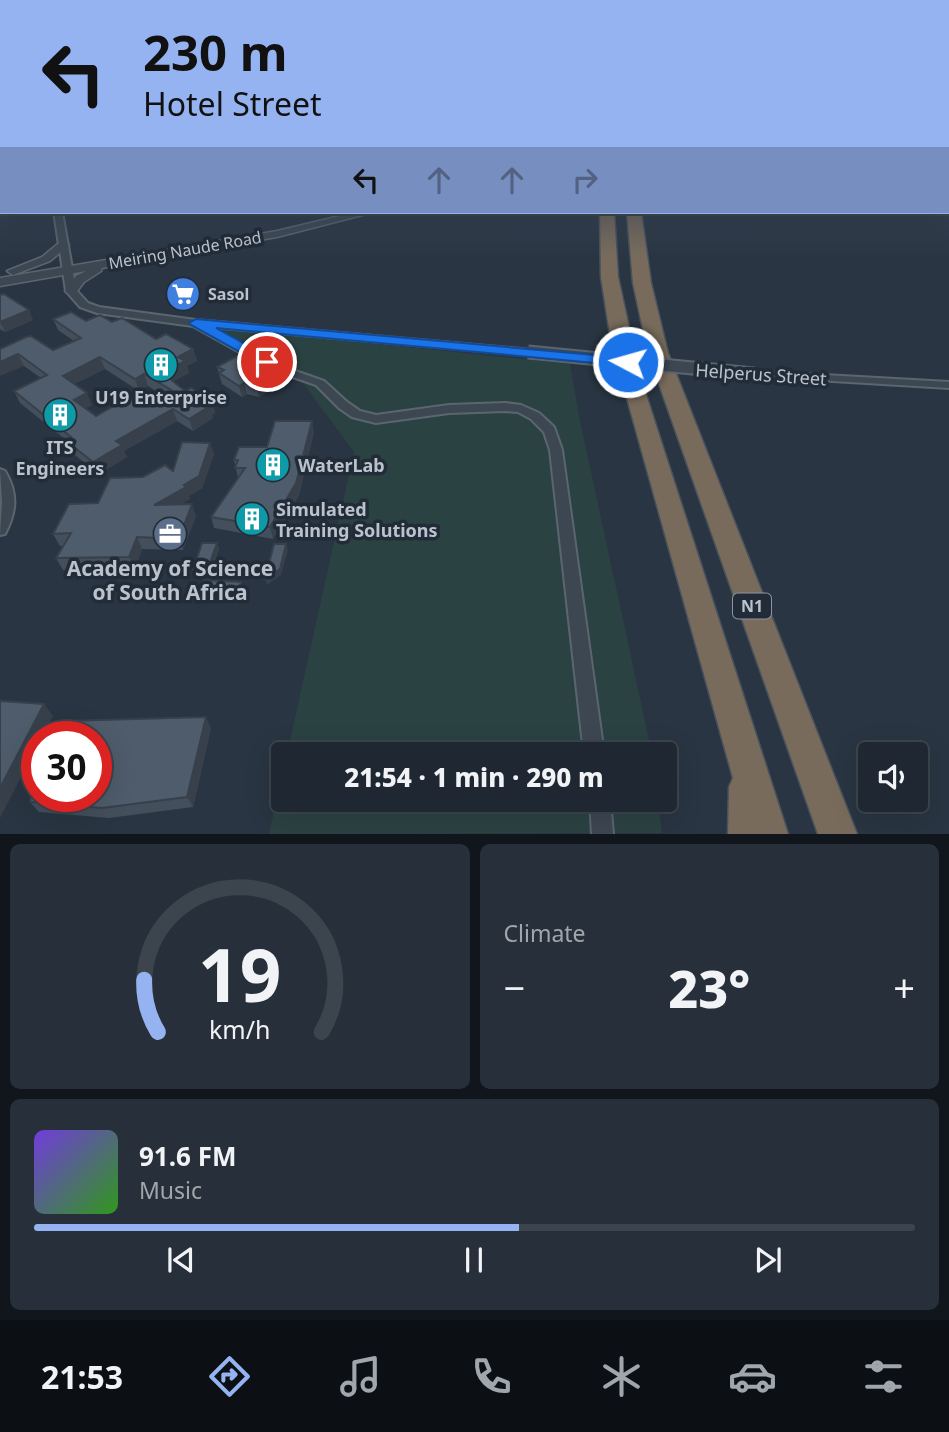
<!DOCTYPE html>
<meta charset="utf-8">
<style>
:root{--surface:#1f2832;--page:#27303a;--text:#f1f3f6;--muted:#a1a6ac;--line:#3c444d;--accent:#95b2f1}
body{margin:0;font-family:"Noto Sans",sans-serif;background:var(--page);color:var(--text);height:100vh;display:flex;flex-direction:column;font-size:26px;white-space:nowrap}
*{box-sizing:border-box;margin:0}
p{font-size:23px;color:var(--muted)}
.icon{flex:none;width:38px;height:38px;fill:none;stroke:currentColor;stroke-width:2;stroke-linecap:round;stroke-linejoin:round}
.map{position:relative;height:834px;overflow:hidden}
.sheet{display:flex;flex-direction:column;gap:10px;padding:10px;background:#11161c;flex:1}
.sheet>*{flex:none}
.top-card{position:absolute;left:0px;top:0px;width:950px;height:214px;box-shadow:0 7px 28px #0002,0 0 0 2px var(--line);background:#95b2f1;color:#111;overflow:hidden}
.controls{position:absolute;left:858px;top:742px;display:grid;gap:14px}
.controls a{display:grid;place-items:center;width:70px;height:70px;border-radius:7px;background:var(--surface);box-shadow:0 7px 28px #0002,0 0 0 2px var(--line);font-size:35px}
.speed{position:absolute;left:21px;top:721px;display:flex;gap:14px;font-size:35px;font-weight:700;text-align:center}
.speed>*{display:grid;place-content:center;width:91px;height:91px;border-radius:50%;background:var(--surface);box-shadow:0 7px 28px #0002,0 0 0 2px var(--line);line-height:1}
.speed .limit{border:10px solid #d22;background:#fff;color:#111}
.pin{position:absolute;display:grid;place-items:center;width:60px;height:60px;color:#fff;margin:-30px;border:4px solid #fff;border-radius:50%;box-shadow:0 2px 7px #0007}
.me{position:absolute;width:77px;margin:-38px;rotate:276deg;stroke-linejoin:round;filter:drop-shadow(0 0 5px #0008)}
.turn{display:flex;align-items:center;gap:24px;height:147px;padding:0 28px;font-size:32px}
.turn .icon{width:91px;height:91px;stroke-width:2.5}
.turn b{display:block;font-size:49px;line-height:60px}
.lanes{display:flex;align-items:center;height:66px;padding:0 28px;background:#0003;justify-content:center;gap:35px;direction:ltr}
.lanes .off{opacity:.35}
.big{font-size:52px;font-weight:800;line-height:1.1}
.sheet .tile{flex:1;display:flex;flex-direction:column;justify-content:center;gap:10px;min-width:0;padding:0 24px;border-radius:10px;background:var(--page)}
.sheet .dial{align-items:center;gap:0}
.dial svg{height:182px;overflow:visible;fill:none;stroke:var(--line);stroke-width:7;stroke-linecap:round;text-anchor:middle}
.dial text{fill:var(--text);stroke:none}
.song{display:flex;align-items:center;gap:21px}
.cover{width:84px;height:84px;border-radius:10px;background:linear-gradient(135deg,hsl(260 70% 55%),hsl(110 70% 35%))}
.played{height:7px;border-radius:4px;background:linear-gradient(90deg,var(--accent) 55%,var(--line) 55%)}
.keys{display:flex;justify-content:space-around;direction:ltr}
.heat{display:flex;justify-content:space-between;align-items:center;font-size:38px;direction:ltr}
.sheet .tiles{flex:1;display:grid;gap:10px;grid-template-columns:1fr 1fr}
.tile:last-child{grid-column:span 2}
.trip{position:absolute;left:271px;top:742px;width:406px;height:70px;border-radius:7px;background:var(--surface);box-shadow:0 7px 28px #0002,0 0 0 2px var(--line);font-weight:800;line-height:70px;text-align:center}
.menu{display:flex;height:112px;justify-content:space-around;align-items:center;background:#0c1014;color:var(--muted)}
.menu .icon{width:49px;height:49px}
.menu .selected{color:var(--accent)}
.menu b{font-size:32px;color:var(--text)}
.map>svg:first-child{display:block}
</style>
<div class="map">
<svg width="949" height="834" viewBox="0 0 949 834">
<rect width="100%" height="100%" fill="#293542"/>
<g fill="#2b4243">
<path d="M213 327 570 364 579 416 652 754H287L354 452 303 383Z"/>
<path d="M283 770 284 800H658L662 833 269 834Z"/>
</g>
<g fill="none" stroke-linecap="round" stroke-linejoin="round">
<g stroke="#5b6570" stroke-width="4">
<g id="minor">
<rect x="0" y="199" width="2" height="5"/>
<path d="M54 212H62L76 290 88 303 99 307 196 320 532 350 533 352 528 355 211 327 278 365 324 381 347 402 360 411 376 415 449 405 505 403 521 405 539 413 554 427 562 450 604 754H584L550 450 544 432 531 419 518 412 505 411 449 413 376 423 352 417 339 408 316 385 270 369 193 326 97 313 80 307 66 291Z"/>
<path d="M754 371 949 382V388L750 376 748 374 750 372Z"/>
<path d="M0 469 5 471C18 493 17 511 5 534L0 535 2 502Z"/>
<path d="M590 800H610L613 834H592Z"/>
</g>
</g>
<g stroke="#5b6570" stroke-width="3">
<g id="tertiary">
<path d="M357 212H374L277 237 102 268 101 271 84 282 75 294 71 295 65 291 76 276 86 271 0 286V278L277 231Z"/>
<path d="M59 243 69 245 50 261 13 275 7 271 42 257Z"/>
</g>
</g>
<g stroke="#48525d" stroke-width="3">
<g id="motorway">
<path d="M600 212H614L618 277 639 373 788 834H728L729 787 733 778 611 341 601 277Z"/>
<path d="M627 212H641L651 283 668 353 857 834H818L648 353 633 283Z"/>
</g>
</g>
<use href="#minor" fill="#3d4752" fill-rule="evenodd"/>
<use href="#tertiary" fill="#3d4752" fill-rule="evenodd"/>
<use href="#motorway" fill="#786b5b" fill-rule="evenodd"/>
<g stroke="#5b6570" stroke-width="15" stroke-linecap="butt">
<path id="minor-bridge" d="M528 352 754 374"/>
</g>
<use href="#minor-bridge" stroke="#3d4752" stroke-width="11"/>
</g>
<g fill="#444f5c" fill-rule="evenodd">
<path d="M0 295 33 320 5 332 0 329Z"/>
<path d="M53 319 112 322 156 339 193 349 197 361 187 366 189 373 173 381 186 391 212 401 215 413 212 415 213 418 193 431 177 421 124 451 127 457 99 474 71 452 66 440 20 403 14 391 41 378 0 349 53 350 74 341 58 330ZM105 369 139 391 148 386 164 396 149 404 96 416 86 408 92 405 74 384Z"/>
<path d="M217 367 276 387 259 397 247 394 242 397 222 384Z"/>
<path d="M314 432 299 495 273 539 214 528 211 517 238 478 234 460 267 447Z"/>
<path d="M214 454 202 488 189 496 190 499 180 504 196 516 183 550 142 549 135 569 63 570 56 558 64 546H60L53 534 98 503 143 477 173 471Z"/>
<path d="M217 543 219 549 209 577 195 576 193 570Z"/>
<path d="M241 582 243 588 239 599H202L200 593Z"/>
<path d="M211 728 193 807 109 818 39 812 30 802Z"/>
</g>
<g fill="#37404b">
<path d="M29 310 33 320 5 332 0 322Z"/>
<path d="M193 349 197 361 187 366 189 373 167 385 163 373 178 357Z"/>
<path d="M18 354 24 366 0 376V362Z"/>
<path d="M100 357 105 369 68 387 63 376Z"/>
<path d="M144 374 148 386 139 391 135 379Z"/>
<path d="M274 376 276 387 259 397 257 386Z"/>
<path d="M244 383 247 394 242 397 239 386Z"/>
<path d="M87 393 92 405 79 411 74 400Z"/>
<path d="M212 401 215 413 212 415 213 418 193 431 189 419Z"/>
<path d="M173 409 177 421 124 451 127 457 99 474 93 462 116 441Z"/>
<path d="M312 421 314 432 299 495 273 539 270 527Z"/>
<path d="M210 443 214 454 202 488 189 496 190 499 159 517 154 505 184 485Z"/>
<path d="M192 504 196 516 183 550 179 539Z"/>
<path d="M137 537 142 549 135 569 129 557Z"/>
<path d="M217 543 219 549 209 577 207 571Z"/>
<path d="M286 544 288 550 281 575 267 585 265 579Z"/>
<path d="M241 582 243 588 239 599 237 593Z"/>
<path d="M44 704 53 716 42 737H37V746L0 818V788Z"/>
<path d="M206 717 211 728 193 807 187 797Z"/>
</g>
<g fill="#4f5c6b" stroke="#37404b" stroke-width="2" fill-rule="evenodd">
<path d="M4 294 29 310 0 322V295Z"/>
<path d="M71 312 86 321 100 315 112 322 122 318 156 339 166 334 193 349 178 357 185 361 163 373 180 387 186 391 191 388 212 401 208 404 210 406 189 419 173 409 116 441 122 445 93 462 65 440 71 437 14 391 47 375 18 354 0 362V349L26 337 31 336 53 350 81 338 53 319ZM100 357 135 379 144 374 173 391 149 404 133 395 96 416 74 400 87 393 63 376Z"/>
<path d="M237 356 274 376 257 386 244 383 239 386 219 373 224 370 217 367Z"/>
<path d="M275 421H312L296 483 270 527 211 517 245 468H235L238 460H234L239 447H267Z"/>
<path d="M182 442 210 443 199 476 184 485 186 487 154 505 192 504 179 539 137 537 129 557 56 558 71 533 53 534 69 504 98 503 110 478 143 477 165 465 173 471Z"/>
<path d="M202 543H217L207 571 193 570Z"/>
<path d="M274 544H286L280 569 265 579Z"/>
<path d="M204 580 241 582 237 593H200Z"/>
<path d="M1 701 44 704 0 788V703Z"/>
<path d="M206 717 187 797 102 808 30 802 34 766 37 761V796H96V737H52L63 721Z"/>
</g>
<linearGradient id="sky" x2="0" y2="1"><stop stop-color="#171d24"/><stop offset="0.55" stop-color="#435165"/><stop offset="1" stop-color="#435165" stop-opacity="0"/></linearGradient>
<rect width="949" height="258" fill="url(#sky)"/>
<path fill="#1a73e8" stroke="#114b97" stroke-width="2" d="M196 319 628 358 635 362 628 366 216 328 272 359 274 362 272 365 267 367 191 325 189 323Z"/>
<defs>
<g id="supermarket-disc" transform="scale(1.75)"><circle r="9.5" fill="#3f7fe0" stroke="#222c38"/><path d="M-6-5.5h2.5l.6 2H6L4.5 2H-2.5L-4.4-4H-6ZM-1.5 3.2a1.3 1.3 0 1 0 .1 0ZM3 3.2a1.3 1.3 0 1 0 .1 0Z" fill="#fff"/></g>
<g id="building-disc" transform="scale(1.75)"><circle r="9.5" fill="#0f9aa8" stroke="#222c38"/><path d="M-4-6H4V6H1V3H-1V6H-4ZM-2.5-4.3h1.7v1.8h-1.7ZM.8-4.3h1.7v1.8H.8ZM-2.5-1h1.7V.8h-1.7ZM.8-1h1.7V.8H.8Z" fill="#fff"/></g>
<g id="office-disc" transform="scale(1.75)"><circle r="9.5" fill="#5c6f8a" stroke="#222c38"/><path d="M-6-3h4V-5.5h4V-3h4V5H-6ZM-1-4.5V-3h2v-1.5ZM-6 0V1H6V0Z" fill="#fff"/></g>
</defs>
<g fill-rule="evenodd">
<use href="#supermarket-disc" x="183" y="294"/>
<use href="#building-disc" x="161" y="365"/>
<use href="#building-disc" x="60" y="415"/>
<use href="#building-disc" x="273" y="465"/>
<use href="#building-disc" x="252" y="519"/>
<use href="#office-disc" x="170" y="534"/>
</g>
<g text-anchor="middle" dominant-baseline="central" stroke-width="7" stroke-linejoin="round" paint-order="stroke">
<g font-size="16" fill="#bac2cc" stroke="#222c38">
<text transform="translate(185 250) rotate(-10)">Meiring Naude Road</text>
</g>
<g font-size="16" font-weight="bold" fill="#bac2cc" stroke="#222c38" text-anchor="start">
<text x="208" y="294">Sasol</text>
</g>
<rect fill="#222c38" stroke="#8c95a0" stroke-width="2" x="733" y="593.5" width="38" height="25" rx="5"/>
<g font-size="16" font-weight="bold" fill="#bac2cc">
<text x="752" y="606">N1</text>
</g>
<g font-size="18" fill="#bac2cc" stroke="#222c38">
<text transform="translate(761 374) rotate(4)">Helperus Street</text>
</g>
<g font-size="18" font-weight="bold" fill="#bac2cc" stroke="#222c38">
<text x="161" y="397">U19 Enterprise</text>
<text x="60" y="447">ITS<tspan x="60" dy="21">Engineers</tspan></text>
<text x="298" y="465" text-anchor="start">WaterLab</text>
<text x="276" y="509" text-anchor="start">Simulated<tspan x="276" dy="21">Training Solutions</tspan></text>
</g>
<g font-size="21" font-weight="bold" fill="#bac2cc" stroke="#222c38">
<text x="170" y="568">Academy of Science<tspan x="170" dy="24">of South Africa</tspan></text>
</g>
</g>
</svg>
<div class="controls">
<a><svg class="icon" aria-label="sound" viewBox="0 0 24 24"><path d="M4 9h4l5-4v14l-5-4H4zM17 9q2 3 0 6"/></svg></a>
</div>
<div class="speed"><div class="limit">30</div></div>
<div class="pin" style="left:267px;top:362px;background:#d93025"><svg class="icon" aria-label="arrive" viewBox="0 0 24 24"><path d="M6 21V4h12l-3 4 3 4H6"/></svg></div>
<svg class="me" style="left:628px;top:362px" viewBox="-20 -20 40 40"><circle r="17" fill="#1a73e8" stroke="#fff" stroke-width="3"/><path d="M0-11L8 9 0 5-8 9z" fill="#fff"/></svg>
<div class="trip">21:54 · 1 min · 290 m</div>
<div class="top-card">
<div class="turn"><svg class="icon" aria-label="left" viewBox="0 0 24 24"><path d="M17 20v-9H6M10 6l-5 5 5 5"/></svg><div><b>230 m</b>Hotel Street</div></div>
<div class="lanes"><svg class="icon" aria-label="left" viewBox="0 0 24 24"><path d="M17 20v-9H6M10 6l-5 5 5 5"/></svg><svg class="icon off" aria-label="ahead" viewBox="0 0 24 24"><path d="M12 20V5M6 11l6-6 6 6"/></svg><svg class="icon off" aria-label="ahead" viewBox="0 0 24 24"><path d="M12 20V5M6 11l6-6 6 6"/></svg><svg class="icon off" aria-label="right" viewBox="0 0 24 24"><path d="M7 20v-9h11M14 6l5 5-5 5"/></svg></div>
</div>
</div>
<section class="sheet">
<div class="tiles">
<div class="tile dial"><svg viewBox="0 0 100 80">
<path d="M14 69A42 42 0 1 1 86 69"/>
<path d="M14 69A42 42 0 0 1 8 46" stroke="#95b2f1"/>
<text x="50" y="56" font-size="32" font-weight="700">19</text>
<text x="50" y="72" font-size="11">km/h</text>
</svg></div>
<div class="tile"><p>Climate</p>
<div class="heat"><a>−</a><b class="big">23°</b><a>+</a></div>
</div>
<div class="tile">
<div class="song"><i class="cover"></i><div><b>91.6 FM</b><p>Music</p></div></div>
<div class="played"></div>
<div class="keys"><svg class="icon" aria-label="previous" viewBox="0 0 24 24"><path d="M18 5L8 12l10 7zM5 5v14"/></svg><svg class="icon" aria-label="pause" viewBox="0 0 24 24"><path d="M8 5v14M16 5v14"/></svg><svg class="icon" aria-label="next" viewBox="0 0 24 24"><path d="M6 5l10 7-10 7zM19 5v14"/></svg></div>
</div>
</div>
</section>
<nav class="menu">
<b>21:53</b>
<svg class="icon selected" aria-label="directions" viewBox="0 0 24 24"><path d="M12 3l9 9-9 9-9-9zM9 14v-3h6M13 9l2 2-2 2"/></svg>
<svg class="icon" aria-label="music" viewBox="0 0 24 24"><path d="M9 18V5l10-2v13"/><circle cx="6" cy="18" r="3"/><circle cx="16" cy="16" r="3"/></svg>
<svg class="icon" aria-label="phone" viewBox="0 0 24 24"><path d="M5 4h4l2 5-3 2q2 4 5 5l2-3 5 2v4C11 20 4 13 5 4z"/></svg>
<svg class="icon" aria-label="climate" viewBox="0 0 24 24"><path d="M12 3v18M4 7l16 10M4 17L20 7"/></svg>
<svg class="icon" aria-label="car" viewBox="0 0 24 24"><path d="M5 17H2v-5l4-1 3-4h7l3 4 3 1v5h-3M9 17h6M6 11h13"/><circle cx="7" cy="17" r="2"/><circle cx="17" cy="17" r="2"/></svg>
<svg class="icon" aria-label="filters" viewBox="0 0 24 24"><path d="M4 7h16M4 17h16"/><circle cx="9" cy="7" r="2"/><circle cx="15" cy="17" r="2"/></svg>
</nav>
